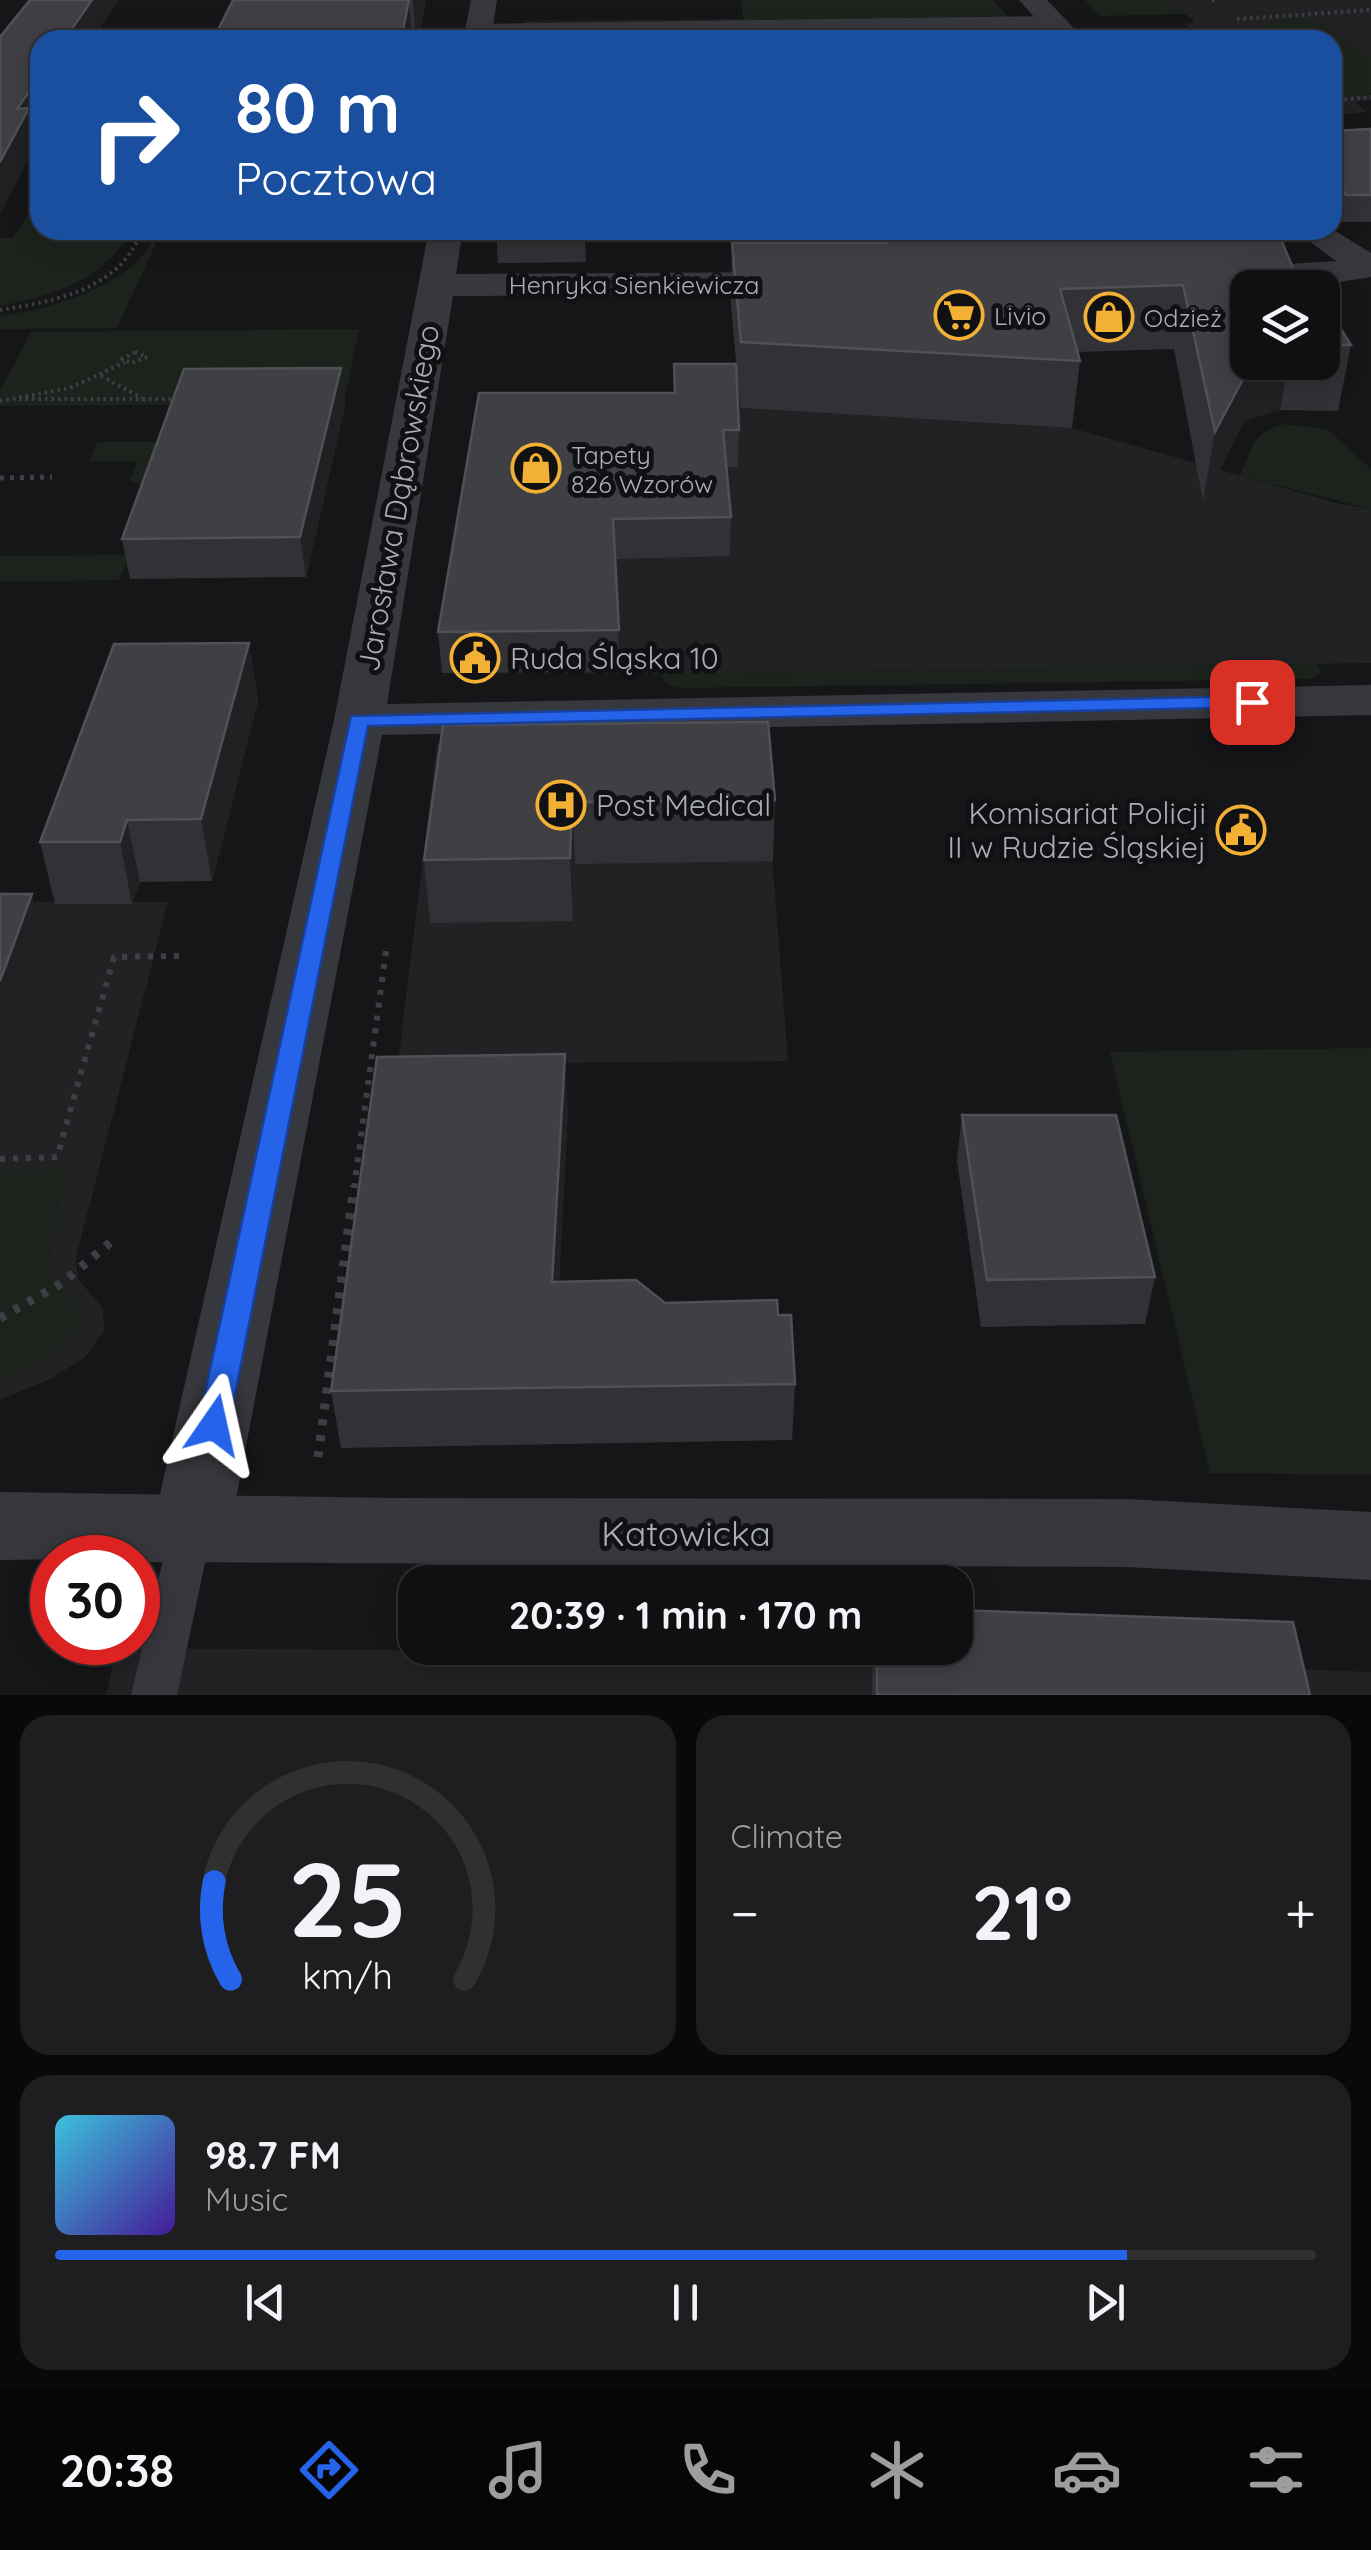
<!DOCTYPE html>
<meta charset="utf-8">
<style>
:root{--surface:#101012;--page:#1e1e20;--text:#f1f3f6;--muted:#9c9d9f;--line:#303032;--accent:#2563eb}
body{margin:0;font-family:Quicksand,sans-serif;background:var(--page);color:var(--text);height:100vh;display:flex;flex-direction:column;font-size:38px;white-space:nowrap}
*{box-sizing:border-box;margin:0}
p{font-size:32px;color:var(--muted)}
.icon{flex:none;width:55px;height:55px;fill:none;stroke:currentColor;stroke-width:2;stroke-linecap:round;stroke-linejoin:round}
.map{position:relative;height:1695px;overflow:hidden}
.panel{display:flex;flex-direction:column;gap:20px;padding:20px;background:#09090a;flex:1}
.panel>*{flex:none}
.guide{position:absolute;left:30px;top:30px;width:1312px;height:210px;border-radius:30px;box-shadow:0 5px 25px #0003,0 0 0 2px var(--line);background:#1a4fa0;color:#fff;overflow:hidden}
.fabs{position:absolute;left:1230px;top:270px;display:grid;gap:20px}
.fabs a{display:grid;place-items:center;width:110px;height:110px;border-radius:20px;background:var(--surface);box-shadow:0 5px 25px #0003,0 0 0 2px var(--line);font-size:50px}
.speed{position:absolute;left:30px;top:1535px;display:flex;gap:20px;font-size:50px;font-weight:700;text-align:center}
.speed>*{display:grid;place-content:center;width:130px;height:130px;border-radius:50%;background:var(--surface);box-shadow:0 5px 25px #0003,0 0 0 2px var(--line);line-height:1}
.speed .limit{border:15px solid #d22;background:#fff;color:#111}
.pin{position:absolute;display:grid;place-items:center;width:85px;height:85px;color:#fff;margin:-42px;border-radius:20px;box-shadow:0 5px 15px #0006}
.me{position:absolute;width:110px;margin:-55px;rotate:11deg;stroke-linejoin:round;filter:drop-shadow(0 0 8px #0008)}
.turn{display:flex;align-items:center;gap:35px;height:210px;padding:0 40px;font-size:45px}
.turn .icon{width:130px;height:130px;stroke-width:2.5}
.turn b{display:block;font-size:70px;line-height:85px}
.big{font-size:75px;font-weight:700;line-height:1.1}
.panel .card{flex:1;display:flex;flex-direction:column;justify-content:center;gap:15px;min-width:0;padding:0 35px;border-radius:30px;background:var(--page)}
.panel .dial{align-items:center;gap:0}
.dial svg{height:260px;overflow:visible;fill:none;stroke:var(--line);stroke-width:7;stroke-linecap:round;text-anchor:middle}
.dial text{fill:var(--text);stroke:none}
.song{display:flex;align-items:center;gap:30px}
.cover{width:120px;height:120px;border-radius:15px;background:linear-gradient(135deg,hsl(190 70% 55%),hsl(260 70% 35%))}
.played{height:10px;border-radius:5px;background:linear-gradient(90deg,var(--accent) 85%,var(--line) 85%)}
.keys{display:flex;justify-content:space-around;direction:ltr}
.heat{display:flex;justify-content:space-between;align-items:center;font-size:55px;direction:ltr}
.panel .tiles{flex:1;display:grid;gap:20px;grid-template-columns:1fr 1fr}
.card:last-child{grid-column:span 2}
.trip{position:absolute;left:398px;top:1565px;width:575px;height:100px;border-radius:30px;background:var(--surface);box-shadow:0 5px 25px #0003,0 0 0 2px var(--line);font-weight:700;line-height:100px;text-align:center}
.menu{display:flex;height:160px;justify-content:space-around;align-items:center;background:#060607;color:var(--muted)}
.menu .icon{width:70px;height:70px}
.menu .current{color:var(--accent)}
.menu b{font-size:45px;color:var(--text)}
.map>svg:first-child{display:block}
</style>
<div class="map">
<svg width="1371" height="1695" viewBox="0 0 1371 1695">
<rect width="100%" height="100%" fill="#161618"/>
<g fill="#222225">
<path d="M1169 0H1371V100L1355 102 1367 112 1333 115 1332 40H1203L1184 24 1195 22Z"/>
<path d="M736 408 1072 428 1340 504 1371 509V663L660 674 463 673Z"/>
<path d="M763 740 788 1061 398 1064 437 743Z"/>
<path d="M0 902H168L76 1257 78 1279 103 1308 104 1331 84 1358 50 1379 0 1400Z"/>
<path d="M117 1648 872 1653 1371 1672V1695H106Z"/>
</g>
<g fill="#1c231d">
<path d="M741 0H993L1011 19 525 26 526 21 743 19Z"/>
<path d="M1085 0H1169L1185 14 1100 16Z"/>
<path d="M1312 19 1371 57V95L1351 96 1333 81 1332 40H1279L1256 22Z"/>
<path d="M882 32 887 40H525L526 34Z"/>
<path d="M33 207H40V230H133C102 280 56 295 0 306V238H13Z"/>
<path d="M161 232 117 328 0 329V316C49 309 98 295 137 262 147 253 150 240 161 232Z"/>
<path d="M359 329 344 403 0 406V391L31 332Z"/>
<path d="M1285 424 1327 429 1371 469V509L1240 476C1252 449 1252 432 1285 424Z"/>
<path d="M97 442H201L183 504 130 480 137 461H89Z"/>
<path d="M129 555 119 580 0 582V556Z"/>
<path d="M1318 664 1321 673 1309 679 682 688 667 684 660 674Z"/>
<path d="M1371 1048V1475L1210 1473 1110 1052Z"/>
<path d="M65 1169 48 1274 72 1300 80 1323C59 1354 34 1367 0 1382V1172Z"/>
</g>
<g fill="none" stroke-linecap="round" stroke-linejoin="round">
<g stroke="#3d3f44" stroke-width="4" stroke-dasharray="2.5 4" stroke-linecap="butt">
<path d="M1212 0H1216"/>
<path d="M1237 19 1371 10"/>
<path d="M162 40 167 31"/>
<path d="M1338 100 1371 97"/>
<path d="M0 310C42 303 93 295 123 262 132 252 137 240 146 230"/>
<path d="M135 352 147 357 132 363 122 359Z"/>
<path d="M101 376 142 398"/>
<path d="M19 399H179"/>
<path d="M0 401 70 388 125 362"/>
</g>
<path stroke="#3d3f44" stroke-width="5" stroke-dasharray="4 6" stroke-linecap="butt" d="M0 478 52 477"/>
<g stroke="#3d3f44" stroke-width="6" stroke-dasharray="5 8" stroke-linecap="butt">
<path d="M0 1159 57 1157 114 957 182 956"/>
<path d="M354 1188 387 944"/>
</g>
<g stroke="#3d3f44" stroke-width="9" stroke-dasharray="6 10" stroke-linecap="butt">
<path d="M0 1318 62 1283 112 1241"/>
<path d="M318 1457 354 1186"/>
</g>
<path fill="#37383d" fill-rule="evenodd" d="M191 1512 206 1517 212 1530 177 1695H131L170 1530 176 1517Z"/>
<path fill="#37383d" fill-rule="evenodd" d="M1053 16 1061 18 1065 23 1061 28 479 38 467 31 479 24Z"/>
<g fill="#37383d" fill-rule="evenodd">
<path d="M471 0H497L491 40H463Z"/>
<path d="M1019 0H1047L1085 40H1055Z"/>
<path d="M1332 229 1371 253V277L1308 287 1224 290 1211 287 1206 279 1211 271 1224 268 1336 261 1294 230Z"/>
<path d="M429 230H463L456 274 808 272 821 275 826 283 821 291 808 294 453 296 387 704 1371 685V715L382 735 230 1530 219 1554 191 1564 163 1554 152 1530 334 720Z"/>
</g>
<path fill="#37383d" fill-rule="evenodd" d="M0 1492 396 1498 1126 1499 1371 1512V1580L1126 1567 138 1562V1558L0 1560Z"/>
</g>
<g fill="#323236">
<path d="M233 0H426L418 40H213Z"/>
<path d="M1371 129V222H1341L1332 210V131Z"/>
<path d="M496 230H587V240H585L586 262 498 263Z"/>
<path d="M866 230H1277L1248 362H1322V299L1351 345 1338 411 1280 410 1245 420 1203 501 1174 349 1078 352 1080 361 1072 428 740 408 731 305 732 243H869Z"/>
<path d="M674 364 739 430 738 467H726L731 517 730 556 615 559 620 671 442 673 438 632 675 393Z"/>
<path d="M341 368 345 405 306 577 130 579 122 539Z"/>
<path d="M249 643 258 701 212 881 140 882 132 904H55L40 842Z"/>
<path d="M443 725 775 800 773 861 575 864 573 921 430 923 424 860Z"/>
<path d="M568 1110 559 1282 665 1303 778 1315 795 1384 792 1440 341 1448 331 1391Z"/>
<path d="M962 1115 1155 1277 1145 1324 981 1327 957 1161Z"/>
<path d="M873 1648H955L1310 1695H872Z"/>
</g>
<g fill="#212124">
<path d="M92 0H119L93 40H64Z"/>
<path d="M409 0 412 40H401Z"/>
<path d="M413 0H426L418 40H416Z"/>
<path d="M40 76V122L34 131 36 145 0 214V162L17 109Z"/>
<path d="M1252 362H1289L1280 410 1245 420 1203 501 1215 432Z"/>
<path d="M341 368 345 405 306 577 300 537Z"/>
<path d="M249 643 258 701 212 881 201 819Z"/>
<path d="M572 802 575 864 573 921 570 858Z"/>
<path d="M127 820 140 882 132 904 120 842Z"/>
<path d="M32 894 47 956 0 1093V981Z"/>
<path d="M565 1054 568 1110 556 1338 552 1282Z"/>
</g>
<g fill="#3f3f44" stroke="#4f5156" stroke-width="2.5">
<path d="M30 0H92L64 40H40V76L17 109 29 108 0 162V37Z"/>
<path d="M233 0H409L401 40H213Z"/>
<path d="M1371 129V195H1346L1332 177V131Z"/>
<path d="M1277 230 1298 280H1311L1315 288H1248V362H1252L1215 432 1183 285 1060 289 1080 361 741 342 732 243H887L885 234Z"/>
<path d="M1322 299 1351 345H1322Z"/>
<path d="M674 364H736L739 430H723L731 517 613 519 619 630 438 632 479 393H675Z"/>
<path d="M341 368 300 537 122 539 184 369Z"/>
<path d="M249 643 201 819 127 820 120 842H40L114 644Z"/>
<path d="M768 722 775 800 572 802 570 858 424 860 443 725Z"/>
<path d="M0 894H32L0 981Z"/>
<path d="M565 1054 552 1282 636 1280 665 1303 777 1300 778 1315H791L795 1384 331 1391 377 1057Z"/>
<path d="M962 1115H1116L1155 1277 987 1280Z"/>
<path d="M955 1610 1293 1622 1310 1695H877V1648H955Z"/>
</g>
<path fill="#2563eb" stroke="#184099" stroke-width="2.5" d="M1252 696 1262 702 1259 707 368 726 229 1425 225 1434 214 1438 203 1434 198 1425 351 716Z"/>
<defs>
<g id="supermarket-ring" transform="scale(2.5)"><circle r="9.5" fill="#111113" stroke="#f2b134" stroke-width="1.5"/><path d="M-6-5.5h2.5l.6 2H6L4.5 2H-2.5L-4.4-4H-6ZM-1.5 3.2a1.3 1.3 0 1 0 .1 0ZM3 3.2a1.3 1.3 0 1 0 .1 0Z" fill="#f2b134"/></g>
<g id="shop-ring" transform="scale(2.5)"><circle r="9.5" fill="#111113" stroke="#f2b134" stroke-width="1.5"/><path d="M-5-2.5h2.3a2.7 3.5 0 0 1 5.4 0H5L5.5 6h-11ZM-1.5-2.5h3a1.5 2.3 0 0 0-3 0Z" fill="#f2b134"/></g>
<g id="civic-ring" transform="scale(2.5)"><circle r="9.5" fill="#111113" stroke="#f2b134" stroke-width="1.5"/><path d="M-.6-6.5H3V-4.5H.6V-3L4-1V1h2V6H-6V1h2V-1L-.6-3ZM-1.2 2.5V6h2.4V2.5Z" fill="#f2b134"/></g>
<g id="hospital-ring" transform="scale(2.5)"><circle r="9.5" fill="#111113" stroke="#f2b134" stroke-width="1.5"/><path d="M-5-5h3v3.5h4V-5h3V5h-3V1.5h-4V5h-3Z" fill="#f2b134"/></g>
</defs>
<g fill-rule="evenodd">
<use href="#supermarket-ring" x="959" y="315"/>
<use href="#shop-ring" x="1109" y="317"/>
<use href="#shop-ring" x="536" y="468"/>
<use href="#civic-ring" x="475" y="658"/>
<use href="#hospital-ring" x="561" y="805"/>
<use href="#civic-ring" x="1241" y="830"/>
</g>
<g text-anchor="middle" dominant-baseline="central" stroke-width="10" stroke-linejoin="round" paint-order="stroke">
<g font-size="25" fill="#a8adb8" stroke="#111113">
<text x="634" y="284">Henryka Sienkiewicza</text>
</g>
<g font-size="25" fill="#a8adb8" stroke="#111113" text-anchor="start">
<text x="994" y="315">Livio</text>
<text x="1144" y="317">Odzież</text>
<text x="571" y="454">Tapety<tspan x="571" dy="29">826 Wzorów</tspan></text>
</g>
<g font-size="30" fill="#a8adb8" stroke="#111113">
<text transform="translate(398 498) rotate(-80)">Jarosława Dąbrowskiego</text>
</g>
<g font-size="30" fill="#a8adb8" stroke="#111113" text-anchor="start">
<text x="510" y="658">Ruda Śląska 10</text>
<text x="596" y="805">Post Medical</text>
<text x="1206" y="813" text-anchor="end">Komisariat Policji<tspan x="1206" dy="34">II w Rudzie Śląskiej</tspan></text>
</g>
<g font-size="35" fill="#a8adb8" stroke="#111113">
<text x="686" y="1533">Katowicka</text>
</g>
</g>
</svg>
<div class="fabs">
<a><svg class="icon" aria-label="layers" viewBox="0 0 24 24"><path d="M12 4l9 5-9 5-9-5zM3 14l9 5 9-5"/></svg></a>
</div>
<div class="speed"><div class="limit">30</div></div>
<div class="pin" style="left:1252px;top:702px;background:#d93025"><svg class="icon" aria-label="arrive" viewBox="0 0 24 24"><path d="M6 21V4h12l-3 4 3 4H6"/></svg></div>
<svg class="me" style="left:214px;top:1425px" viewBox="-20 -20 40 40"><path d="M0-17L14 15 0 8-14 15z" fill="#2563eb" stroke="#fff" stroke-width="4"/></svg>
<div class="trip">20:39 · 1 min · 170 m</div>
<div class="guide">
<div class="turn"><svg class="icon" aria-label="right" viewBox="0 0 24 24"><path d="M7 20v-9h11M14 6l5 5-5 5"/></svg><div><b>80 m</b>Pocztowa</div></div>
</div>
</div>
<section class="panel">
<div class="tiles">
<div class="card dial"><svg viewBox="0 0 100 80">
<path d="M14 69A42 42 0 1 1 86 69"/>
<path d="M14 69A42 42 0 0 1 9 39" stroke="#2563eb"/>
<text x="50" y="56" font-size="32" font-weight="700">25</text>
<text x="50" y="72" font-size="11">km/h</text>
</svg></div>
<div class="card"><p>Climate</p>
<div class="heat"><a>−</a><b class="big">21°</b><a>+</a></div>
</div>
<div class="card">
<div class="song"><i class="cover"></i><div><b>98.7 FM</b><p>Music</p></div></div>
<div class="played"></div>
<div class="keys"><svg class="icon" aria-label="previous" viewBox="0 0 24 24"><path d="M18 5L8 12l10 7zM5 5v14"/></svg><svg class="icon" aria-label="pause" viewBox="0 0 24 24"><path d="M8 5v14M16 5v14"/></svg><svg class="icon" aria-label="next" viewBox="0 0 24 24"><path d="M6 5l10 7-10 7zM19 5v14"/></svg></div>
</div>
</div>
</section>
<nav class="menu">
<b>20:38</b>
<svg class="icon current" aria-label="directions" viewBox="0 0 24 24"><path d="M12 3l9 9-9 9-9-9zM9 14v-3h6M13 9l2 2-2 2"/></svg>
<svg class="icon" aria-label="music" viewBox="0 0 24 24"><path d="M9 18V5l10-2v13"/><circle cx="6" cy="18" r="3"/><circle cx="16" cy="16" r="3"/></svg>
<svg class="icon" aria-label="phone" viewBox="0 0 24 24"><path d="M5 4h4l2 5-3 2q2 4 5 5l2-3 5 2v4C11 20 4 13 5 4z"/></svg>
<svg class="icon" aria-label="climate" viewBox="0 0 24 24"><path d="M12 3v18M4 7l16 10M4 17L20 7"/></svg>
<svg class="icon" aria-label="car" viewBox="0 0 24 24"><path d="M5 17H2v-5l4-1 3-4h7l3 4 3 1v5h-3M9 17h6M6 11h13"/><circle cx="7" cy="17" r="2"/><circle cx="17" cy="17" r="2"/></svg>
<svg class="icon" aria-label="filters" viewBox="0 0 24 24"><path d="M4 7h16M4 17h16"/><circle cx="9" cy="7" r="2"/><circle cx="15" cy="17" r="2"/></svg>
</nav>
